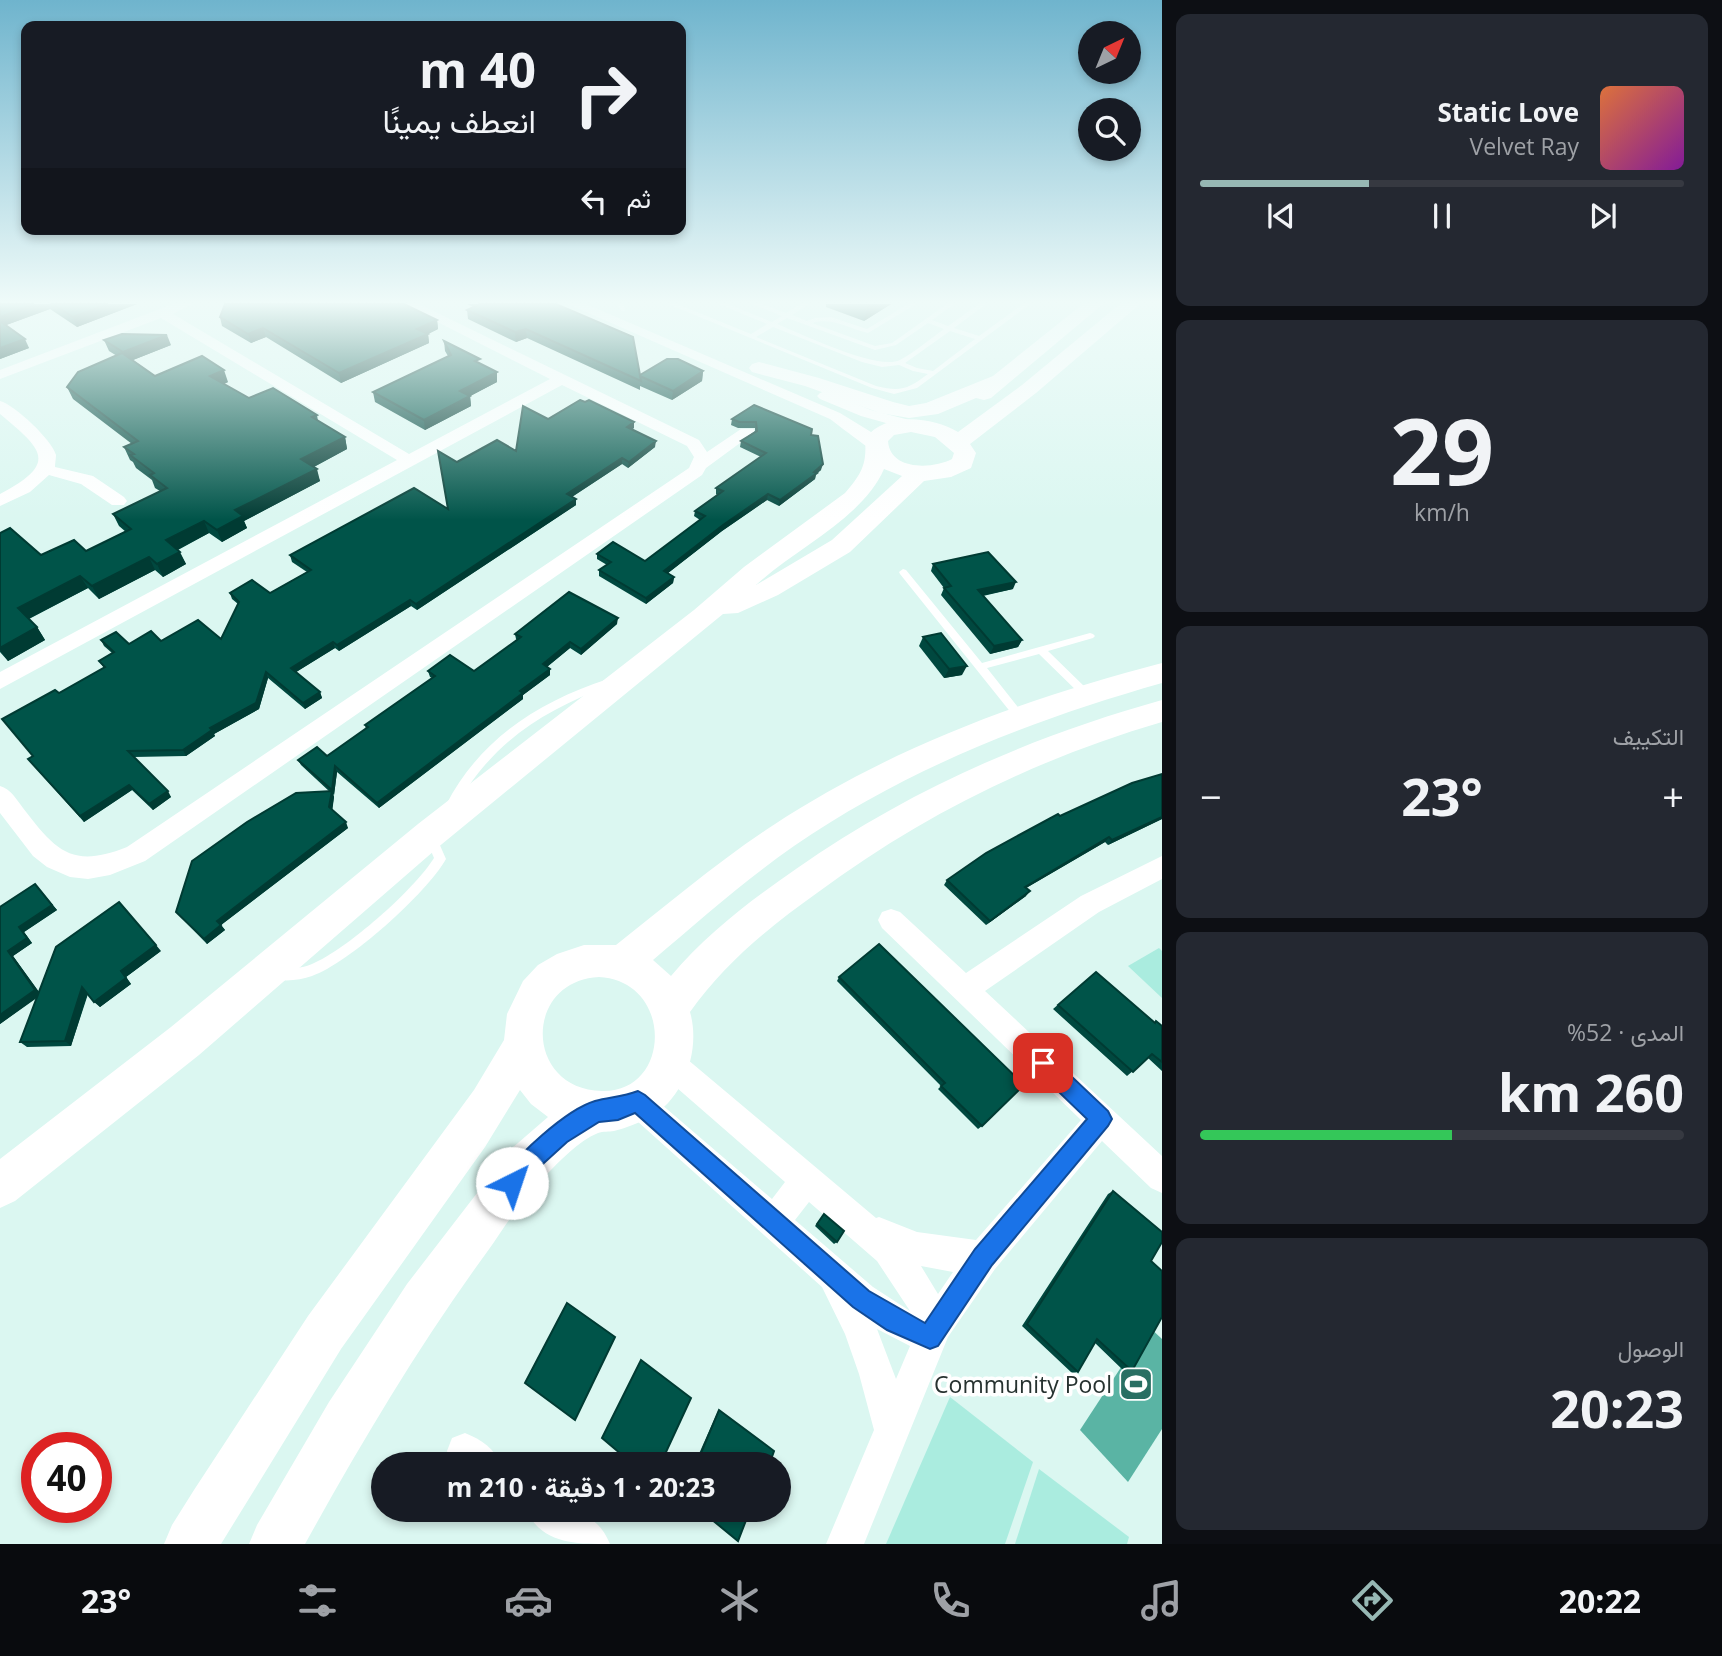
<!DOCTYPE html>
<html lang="ar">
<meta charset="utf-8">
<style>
:root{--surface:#171b24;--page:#242831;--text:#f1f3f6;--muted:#9ea1a6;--line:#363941;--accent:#97b8b4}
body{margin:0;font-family:"Open Sans",Vazirmatn,sans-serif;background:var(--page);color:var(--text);direction:rtl;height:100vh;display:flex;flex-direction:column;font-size:26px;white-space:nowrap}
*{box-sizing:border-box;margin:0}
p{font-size:23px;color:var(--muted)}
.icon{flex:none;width:38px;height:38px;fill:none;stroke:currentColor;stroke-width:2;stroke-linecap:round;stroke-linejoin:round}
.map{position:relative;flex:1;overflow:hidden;direction:ltr}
.drawer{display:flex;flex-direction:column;gap:14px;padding:14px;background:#0d0f14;width:560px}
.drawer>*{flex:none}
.top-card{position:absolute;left:21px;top:21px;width:665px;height:214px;border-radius:14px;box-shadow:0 4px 10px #0003;direction:rtl;background:#171b24;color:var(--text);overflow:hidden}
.needle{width:46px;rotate:43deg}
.controls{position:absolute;left:1078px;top:21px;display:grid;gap:14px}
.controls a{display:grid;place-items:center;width:63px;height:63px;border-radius:50%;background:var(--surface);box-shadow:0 4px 10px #0003;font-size:35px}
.speed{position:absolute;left:21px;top:1432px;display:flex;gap:14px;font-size:35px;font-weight:700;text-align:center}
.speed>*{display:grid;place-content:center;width:91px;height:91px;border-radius:50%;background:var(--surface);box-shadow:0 4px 10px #0003;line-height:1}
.speed .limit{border:10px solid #d22;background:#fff;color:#111}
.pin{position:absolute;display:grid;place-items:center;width:60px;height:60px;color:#fff;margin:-30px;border-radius:14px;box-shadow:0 4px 10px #0006}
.me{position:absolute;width:77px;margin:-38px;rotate:41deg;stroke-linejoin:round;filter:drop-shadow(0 0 5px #0008)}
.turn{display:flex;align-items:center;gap:24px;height:147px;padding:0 35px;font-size:32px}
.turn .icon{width:91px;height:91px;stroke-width:2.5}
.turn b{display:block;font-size:49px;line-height:60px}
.then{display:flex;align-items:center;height:66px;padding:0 35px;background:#0003;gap:14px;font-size:26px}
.big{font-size:52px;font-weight:700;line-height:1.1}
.drawer .widget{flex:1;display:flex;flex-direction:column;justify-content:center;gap:10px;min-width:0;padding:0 24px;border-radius:14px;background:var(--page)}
.drawer .dial{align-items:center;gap:0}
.dial b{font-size:91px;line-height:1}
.song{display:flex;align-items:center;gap:21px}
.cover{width:84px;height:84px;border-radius:10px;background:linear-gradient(135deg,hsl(20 70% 55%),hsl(290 70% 35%))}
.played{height:7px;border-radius:4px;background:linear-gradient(90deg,var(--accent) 35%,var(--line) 35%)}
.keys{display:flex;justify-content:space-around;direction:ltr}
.heat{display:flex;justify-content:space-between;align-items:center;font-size:38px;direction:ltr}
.charge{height:10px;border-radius:5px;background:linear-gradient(90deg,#34c759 52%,var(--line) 0)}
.trip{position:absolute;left:371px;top:1452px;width:420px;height:70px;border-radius:35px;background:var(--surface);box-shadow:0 4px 10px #0003;font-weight:700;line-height:70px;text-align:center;direction:rtl}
.tab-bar{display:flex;height:112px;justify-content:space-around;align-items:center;background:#090b0e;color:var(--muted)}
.tab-bar .icon{width:49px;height:49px}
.tab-bar .current{color:var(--accent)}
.tab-bar b{font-size:32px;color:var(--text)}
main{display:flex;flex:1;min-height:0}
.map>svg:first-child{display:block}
</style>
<main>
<section class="drawer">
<div class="widget">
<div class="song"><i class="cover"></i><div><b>Static Love</b><p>Velvet Ray</p></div></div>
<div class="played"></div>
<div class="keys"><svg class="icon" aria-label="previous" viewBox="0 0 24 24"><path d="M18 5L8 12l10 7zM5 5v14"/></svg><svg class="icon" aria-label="pause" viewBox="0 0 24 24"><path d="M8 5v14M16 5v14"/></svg><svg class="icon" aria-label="next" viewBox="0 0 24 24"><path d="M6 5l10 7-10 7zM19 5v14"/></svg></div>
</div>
<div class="widget dial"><b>29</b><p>km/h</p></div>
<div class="widget"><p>التكييف</p>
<div class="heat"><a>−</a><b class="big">23°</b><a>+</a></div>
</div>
<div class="widget"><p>المدى · 52%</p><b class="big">260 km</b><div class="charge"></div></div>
<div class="widget"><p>الوصول</p><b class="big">20:23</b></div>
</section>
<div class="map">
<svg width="1162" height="1544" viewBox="0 0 1162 1544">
<rect width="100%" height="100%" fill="#dbf7f1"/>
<g fill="#aaecdf">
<path d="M1159 948 1162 951V998L1128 966Z"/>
<path d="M950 1397 1033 1462 1005 1544H886Z"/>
<path d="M1039 1469 1129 1537 1127 1544H1015Z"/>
</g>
<path fill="#5ab4a4" d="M1148 1326 1162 1339V1429L1128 1482 1080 1430Z"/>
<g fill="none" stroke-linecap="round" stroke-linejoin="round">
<g fill="#fff" fill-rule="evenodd">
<path d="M618 304H624L625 311H621Z"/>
<path d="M668 304H677L751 334 767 324 719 304H728L772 322 782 316 753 304H762L786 313 801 304H809L792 315 807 321 815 318 831 317 867 329 908 304H916L868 333C849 329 832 317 812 323L875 346 892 343 947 304H954L932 320 948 326 979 304H986L954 328 979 336 1023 304H1030L917 388 894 394 872 388ZM787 318 875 350 896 345 928 323 944 329C930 339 915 352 900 360 877 371 802 334 777 324ZM773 327 862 362 882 367 899 365 913 371 928 374C908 389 901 392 876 386L756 337ZM950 331 975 339 933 371 917 368 905 363Z"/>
<path d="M903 569 906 570 982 663 1090 633 1093 634 1095 636 1093 638 1048 651 1088 690 1090 693 1088 696H1082L1039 654 987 668 1025 716 1024 719H1016L900 574 899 572Z"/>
<path d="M608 679 613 683 611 685C542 711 492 742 455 808H447L446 805C480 739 538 702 608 679Z"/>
<path d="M431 832 435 834 446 859C427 893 349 963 312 976 301 980 285 982 275 979L273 975 275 971C287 967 300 970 312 964 346 950 414 890 434 858L425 837 427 834Z"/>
</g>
<g fill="#fff" fill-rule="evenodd">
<path d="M173 304H192L173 314 409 454 550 379 402 304H419L699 440 707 452 741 429H753L755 432 706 468 702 475 145 861 110 875 88 879 70 877 47 867 33 856 0 813V786C11 789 16 799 23 808 56 851 72 869 127 847L689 468 694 457 687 446 562 385 0 689V672L397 460 161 318 0 379V370Z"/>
<path d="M568 304H586L840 413 871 432 882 446 874 451C869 449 838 425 830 419Z"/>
<path d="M825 391 871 410 917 422 919 425 911 430 861 416 820 399 817 396 820 393Z"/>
<path d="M0 401C15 405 52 440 56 455 56 457 55 465 55 467L93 476 124 497 127 501 124 505H112L81 484 49 475 30 492 0 506V494C59 463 43 450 0 414Z"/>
<path d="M1162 856V879L1099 912 985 991 1162 1156V1193L1151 1188 1102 1141 995 1269 948 1337 864 1544H826L874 1430 859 1374 845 1334 822 1287 627 1112 622 1102 627 1092 637 1087 647 1092 772 1199 785 1182 661 1074 657 1064 661 1054 671 1050 681 1054 876 1218 879 1217 917 1232 976 1240 1081 1120 882 928 878 920 882 912 891 909 900 912 966 973 1081 896ZM809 1202 877 1261 910 1311 873 1287 795 1220ZM921 1266 953 1272 938 1294ZM877 1329 910 1346 896 1379Z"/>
<path d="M465 1433C482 1440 494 1448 501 1465L452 1464 447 1451 452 1438Z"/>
<path d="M526 1510C562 1510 594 1505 610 1544 575 1544 542 1544 526 1510Z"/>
</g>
<g fill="#fff" fill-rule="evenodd">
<path d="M1083 304H1103L991 398 984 400 976 398 938 414 909 418 880 413 805 386 752 372 749 368 752 364 759 362 819 378 893 402 909 406 926 403 993 376Z"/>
<path d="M1120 304H1140L1036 393 970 444 976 453 971 468 951 477 924 481 850 552 778 595 738 613 723 614 442 844 199 1055 15 1201 0 1208V1159L171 1027 418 824 694 610 744 567 845 493C862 473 867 464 865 439 885 411 932 417 958 432L1022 385ZM911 432 935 437 954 453 952 459C933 469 890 471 888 441L894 435ZM884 469 902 476 832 540 756 585C796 548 862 519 884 469Z"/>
<path d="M1162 663V683C1032 720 906 769 794 846 744 881 699 921 653 960L671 976C707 933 751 900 796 869 909 790 1030 737 1162 700V722C1036 759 922 815 817 893 769 927 724 964 690 1012 701 1050 684 1099 649 1118 638 1123 626 1128 614 1131 609 1132 603 1131 598 1133 578 1141 560 1161 545 1176 522 1197 505 1227 487 1252 419 1345 361 1443 305 1544H249L257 1525 329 1402 407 1284 511 1149 548 1117 531 1104 520 1090 485 1147 341 1349 221 1544H164L172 1525 194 1490 308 1316 474 1090 504 1040 507 1014 523 981 538 965 557 954 584 945H616C667 905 717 862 772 826 892 747 1024 699 1162 663ZM599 977C674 981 672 1093 602 1091 524 1089 523 981 599 977Z"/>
</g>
</g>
<g fill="#00483f">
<path d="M0 304H137L77 327 50 309 6 325 29 348 0 359Z"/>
<path d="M467 304H556L640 375 703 371 702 381 672 400 640 386V390L527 338 516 342 468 319 467 310 473 307Z"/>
<path d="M826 304H891L864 321 826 307Z"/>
<path d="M220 317 437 320 438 329 428 334 429 343 341 383 266 337 251 343 222 326Z"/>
<path d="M104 340 171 345 133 360 155 376 228 382 224 384 249 398 317 415 318 421 345 437 347 449 314 467 320 481 244 521 247 528 222 542 209 533 178 550 186 564 163 577 155 570 99 599 88 588 29 619 37 627 45 640 8 661 0 652V533L41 555 86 551 126 532 119 526 113 514 160 491 155 488 152 480 136 468 133 462 130 460 124 447 132 444 73 399 67 387 117 356 109 351Z"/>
<path d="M444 341 480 364 497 382 470 396 471 406 425 430 375 402 373 392 448 356 445 351Z"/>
<path d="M754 405 811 435 821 470 816 474 815 479 779 506 767 500 722 531 668 573 674 577 673 583 646 604 599 576V570L607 565 597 559V554L645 561 700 520 694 516 695 511 717 495 716 494V488L761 457 740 447 741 441 755 431V428H738L731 425 732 419Z"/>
<path d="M548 419 634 428 632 429 655 447 628 468 622 464 572 497 576 505 417 610 411 606 339 651 335 648 296 672 320 692 322 698 305 709 268 678 259 709 214 734 215 736 186 756 134 757 171 797 153 810 132 790 84 822 33 765V756L59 693 104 668 99 661 112 653 104 646 101 640 129 644 161 641 221 639 238 604 232 599 230 593H270L307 572 292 562 290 555 448 509 457 462 516 451Z"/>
<path d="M933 564 1013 589 983 596 1022 640 1018 647 990 654 941 595 944 588 931 571Z"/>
<path d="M617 624 581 655 570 648 547 667 550 669V675L523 695V699L379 808 337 772 334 795 333 794 334 797 332 809 348 828 221 925 225 930 207 944 176 912 330 792 301 765 298 760 327 756 366 729 365 725 432 678 430 677 428 671H474L517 640 516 639 515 634Z"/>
<path d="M923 637 962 675 944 678 919 646Z"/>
<path d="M1060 816 1162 819 1108 845 1105 842 1026 888V896L986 925 944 885 947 880Z"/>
<path d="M40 890 57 910 24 932 32 943 13 956 39 992 161 951 126 977 131 984 100 1007 88 994 71 1046 27 1047 20 1042 37 997 0 1024V907Z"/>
<path d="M879 944 982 1126 978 1129 938 1089 941 1086 837 981 839 977Z"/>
<path d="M1096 972 1155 1023 1162 1026V1071L1148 1058 1127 1076 1053 1009Z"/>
<path d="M1113 1191 1151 1261 1132 1371 1125 1372 1095 1343 1078 1372 1072 1373 1022 1326 1108 1194Z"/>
<path d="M824 1214 837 1242 834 1244 815 1226Z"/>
<path d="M719 1410 769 1465H694L718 1411Z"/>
</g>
<g fill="#003b33">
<path d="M34 304H48L50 309 1 327 0 317Z"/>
<path d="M108 304H137L77 327 73 317Z"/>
<path d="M868 304H891L864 321Z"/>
<path d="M437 320 438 329 428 334 429 343 341 383 339 373 417 329Z"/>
<path d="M263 328 266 337 251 343 248 334Z"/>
<path d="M526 329 527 338 516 342 515 332Z"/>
<path d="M167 335 171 345 128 362 123 352Z"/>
<path d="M25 339 29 348 0 359V348Z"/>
<path d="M224 370 228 382 214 388 210 376Z"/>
<path d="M703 371 702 381 672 400 673 391Z"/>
<path d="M497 372V382L461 401 460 391Z"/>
<path d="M470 396 471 406 425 430 424 420Z"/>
<path d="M634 422V428L626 433 627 427Z"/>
<path d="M345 437 347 449 304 472 301 459Z"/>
<path d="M656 441 655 447 628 468 629 462Z"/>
<path d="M622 458V464L567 500V494Z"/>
<path d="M823 464 821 470 816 474 815 479 779 506 780 500Z"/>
<path d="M317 469 320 481 244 521 247 528 222 542 217 530 235 510Z"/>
<path d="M768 494 767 500 722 531 663 577 664 571 723 525Z"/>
<path d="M576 499V505L417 610 416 604Z"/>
<path d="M204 521 209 533 171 553 166 540Z"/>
<path d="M180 552 186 564 163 577 157 564Z"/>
<path d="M149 557 155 570 99 599 92 586Z"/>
<path d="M80 576 88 588 26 620 18 608Z"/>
<path d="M674 577 673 583 646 604V598Z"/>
<path d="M1016 582 1013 589 975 597 978 590Z"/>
<path d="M410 600 411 606 339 651 337 645Z"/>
<path d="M618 618 617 624 581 655V649Z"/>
<path d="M37 627 45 640 8 661 0 650V648Z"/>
<path d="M1022 640 1018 647 990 654 994 646Z"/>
<path d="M333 642 335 648 293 674 291 668Z"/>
<path d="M570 642V648L543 670V664Z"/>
<path d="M967 666 962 675 944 678 949 669Z"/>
<path d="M550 669V675L523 695V699L379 808 377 803Z"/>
<path d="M266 672 268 678 259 709 214 734 215 736 186 756 183 750 210 728Z"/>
<path d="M320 692 322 698 305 709 303 703Z"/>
<path d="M335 766 337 772 334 795 332 790Z"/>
<path d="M129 785 132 790 84 822 80 816Z"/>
<path d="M168 791 171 797 153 810 149 804Z"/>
<path d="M332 791 334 797 332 813 329 807Z"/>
<path d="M1162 817V819L1108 845 1112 840Z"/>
<path d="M346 822 348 828 221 925 225 930 207 944 204 939 217 921Z"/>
<path d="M1109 837 1105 842 1021 891 1025 887Z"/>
<path d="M35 884 57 910 24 932 32 943 13 956 41 995 0 1024V1015L8 951 19 927Z"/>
<path d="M1030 891 1026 896 986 925 990 921Z"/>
<path d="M156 945 161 951 126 977 131 984 100 1007 94 1002 121 971Z"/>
<path d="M82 987 88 992 71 1046 65 1041Z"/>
</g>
<g fill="#005449" stroke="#003b33" stroke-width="2">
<path d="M0 304H34L0 317Z"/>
<path d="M53 304H108L73 317Z"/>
<path d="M225 304H404L437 320 417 329 428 334 339 373 263 328 248 334 220 317Z"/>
<path d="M480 304H556L633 337 640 375 667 359H678L703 371 673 391 640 376 641 381 526 329 515 332 467 310Z"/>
<path d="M0 321 25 339 0 348Z"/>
<path d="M122 334 167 335 123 352 104 340Z"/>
<path d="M444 341 480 359 475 361 497 372 460 391 470 396 424 420 373 392 451 355Z"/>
<path d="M122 353 155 376 202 356 224 370 210 376 249 398 273 388 317 415 312 417 345 437 301 459 317 469 235 510 243 516 217 530 204 521 166 540 180 552 157 564 149 557 92 586 80 576 18 608 37 627 0 648V533L10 528 41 555 74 540 86 551 131 529 113 514 167 488 150 475 154 473 130 455 134 454 124 447 138 441 67 387 78 372Z"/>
<path d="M580 400 585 402 589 400 634 422 627 427 656 441 629 462 622 458 567 494 576 499 416 604 410 600 337 645 333 642 291 668 320 692 303 703 266 672 256 703 210 728 212 730 183 750 128 751 168 791 149 804 129 785 80 816 28 759 33 756 2 719 55 690 59 693 105 667 99 661 114 652 101 640 116 632 129 644 151 631 161 641 198 620 221 639 239 602 230 593 252 580 270 593 311 570 290 555 414 488 448 509 438 451 457 462 497 440 516 451 523 406 548 419Z"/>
<path d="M754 405 812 429 811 435 818 436 823 464 814 472 817 473 780 500 768 494 723 525 664 571 674 577 646 598 599 570 611 562 597 554 613 542 645 561 705 516 695 511 723 491 716 488 766 453 741 441 757 431 756 422H739L732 419Z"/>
<path d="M988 552 1016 582 978 590 1022 640 994 646 944 588 951 586 933 564Z"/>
<path d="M569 592 618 618 581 649 570 642 543 664 550 669 520 691 523 693 377 803 335 766 332 790 298 760 317 747 327 756 368 727 365 725 435 676 428 671 450 655 474 671 521 637 515 634Z"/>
<path d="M941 633 967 666 949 669 923 637Z"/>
<path d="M1162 774V817L1112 840 1109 837 1025 887 1030 891 990 921 947 880 986 853 1058 814 1060 816 1132 783Z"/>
<path d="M332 791 329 807 346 822 217 921 221 925 204 939 176 912 192 861 247 822 296 793Z"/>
<path d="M35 884 52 905 19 927 27 938 8 951 35 990 0 1015V907Z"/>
<path d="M119 902 156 945 121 971 126 978 94 1002 82 987 65 1041 20 1042 56 947Z"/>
<path d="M879 944 1024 1085 982 1126 941 1086 945 1083 839 977Z"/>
<path d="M1096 972 1155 1023 1156 1021 1162 1026V1062L1152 1054 1133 1072 1058 1005Z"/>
<path d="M1113 1191 1162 1232V1242L1151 1261 1162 1271V1317L1132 1371 1097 1339 1078 1372 1027 1324Z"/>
<path d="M824 1214 844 1231 837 1242 817 1224Z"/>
<path d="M567 1303 615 1337 575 1420 525 1383Z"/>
<path d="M641 1360 691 1398 660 1465H634L602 1438Z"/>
<path d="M719 1410 774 1451 769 1465H696Z"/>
<path d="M700 1510H750L738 1541Z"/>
</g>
<linearGradient id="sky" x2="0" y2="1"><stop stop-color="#6fb4cd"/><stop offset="0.58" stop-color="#effbf9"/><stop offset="1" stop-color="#effbf9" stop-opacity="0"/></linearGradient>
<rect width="1162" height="520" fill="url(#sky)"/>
<path fill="#1a73e8" stroke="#114b97" stroke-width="2" d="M1043 1053 1050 1056 1108 1111 1112 1119 1108 1126 992 1265 938 1346 930 1349 887 1330 853 1307 635 1113 618 1120 599 1122 567 1142 534 1172 519 1191 512 1194 504 1191 501 1183C512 1157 568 1109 595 1101 610 1097 622 1097 638 1091L645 1095 869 1291 925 1323 975 1249 1087 1119 1036 1070 1033 1063 1036 1056Z"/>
<defs>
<g id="stadium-square" transform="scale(1.75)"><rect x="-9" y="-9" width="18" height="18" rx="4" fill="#296f63" stroke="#fff"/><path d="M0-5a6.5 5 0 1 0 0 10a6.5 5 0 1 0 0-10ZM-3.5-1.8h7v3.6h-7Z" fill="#fff"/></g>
</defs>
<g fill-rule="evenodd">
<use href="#stadium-square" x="1136" y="1384"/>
</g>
<g text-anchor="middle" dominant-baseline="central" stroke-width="7" stroke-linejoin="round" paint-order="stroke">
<g font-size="23" fill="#273230" stroke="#fff" text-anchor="end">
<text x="1112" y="1384">Community Pool</text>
</g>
</g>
</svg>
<div class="controls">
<a><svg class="needle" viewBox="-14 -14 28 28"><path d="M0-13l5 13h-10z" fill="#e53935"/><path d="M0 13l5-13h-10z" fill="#9ea1a6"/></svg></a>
<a><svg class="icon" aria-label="search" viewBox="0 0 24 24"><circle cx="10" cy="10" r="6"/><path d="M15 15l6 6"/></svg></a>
</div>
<div class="speed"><div class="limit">40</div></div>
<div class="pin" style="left:1043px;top:1063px;background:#d93025"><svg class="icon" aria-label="arrive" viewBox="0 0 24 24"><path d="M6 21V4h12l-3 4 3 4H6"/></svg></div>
<svg class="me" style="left:512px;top:1183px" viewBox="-20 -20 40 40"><circle r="19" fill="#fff"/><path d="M0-13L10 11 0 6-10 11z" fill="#1a73e8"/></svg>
<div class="trip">20:23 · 1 دقيقة · 210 m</div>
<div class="top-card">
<div class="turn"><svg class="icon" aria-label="right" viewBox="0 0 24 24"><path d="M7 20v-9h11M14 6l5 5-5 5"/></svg><div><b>40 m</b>انعطف يمينًا</div></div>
<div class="then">ثم<svg class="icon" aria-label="left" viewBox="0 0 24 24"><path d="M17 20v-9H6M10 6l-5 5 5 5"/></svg></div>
</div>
</div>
</main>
<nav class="tab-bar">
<b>20:22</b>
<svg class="icon current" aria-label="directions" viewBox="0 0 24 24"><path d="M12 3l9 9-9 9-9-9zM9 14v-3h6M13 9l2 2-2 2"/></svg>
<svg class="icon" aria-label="music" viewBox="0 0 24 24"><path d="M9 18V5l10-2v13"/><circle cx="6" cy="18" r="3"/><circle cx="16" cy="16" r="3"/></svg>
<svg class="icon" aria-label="phone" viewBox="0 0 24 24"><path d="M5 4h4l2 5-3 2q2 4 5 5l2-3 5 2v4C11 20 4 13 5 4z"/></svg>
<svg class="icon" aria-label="climate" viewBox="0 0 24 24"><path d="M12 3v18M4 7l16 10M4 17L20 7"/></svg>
<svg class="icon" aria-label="car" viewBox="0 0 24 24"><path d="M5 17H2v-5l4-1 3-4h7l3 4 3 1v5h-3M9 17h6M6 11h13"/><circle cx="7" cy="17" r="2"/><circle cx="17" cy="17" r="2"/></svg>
<svg class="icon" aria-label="filters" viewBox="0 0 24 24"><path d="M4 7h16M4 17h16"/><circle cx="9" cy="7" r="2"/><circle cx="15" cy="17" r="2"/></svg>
<b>23°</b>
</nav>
